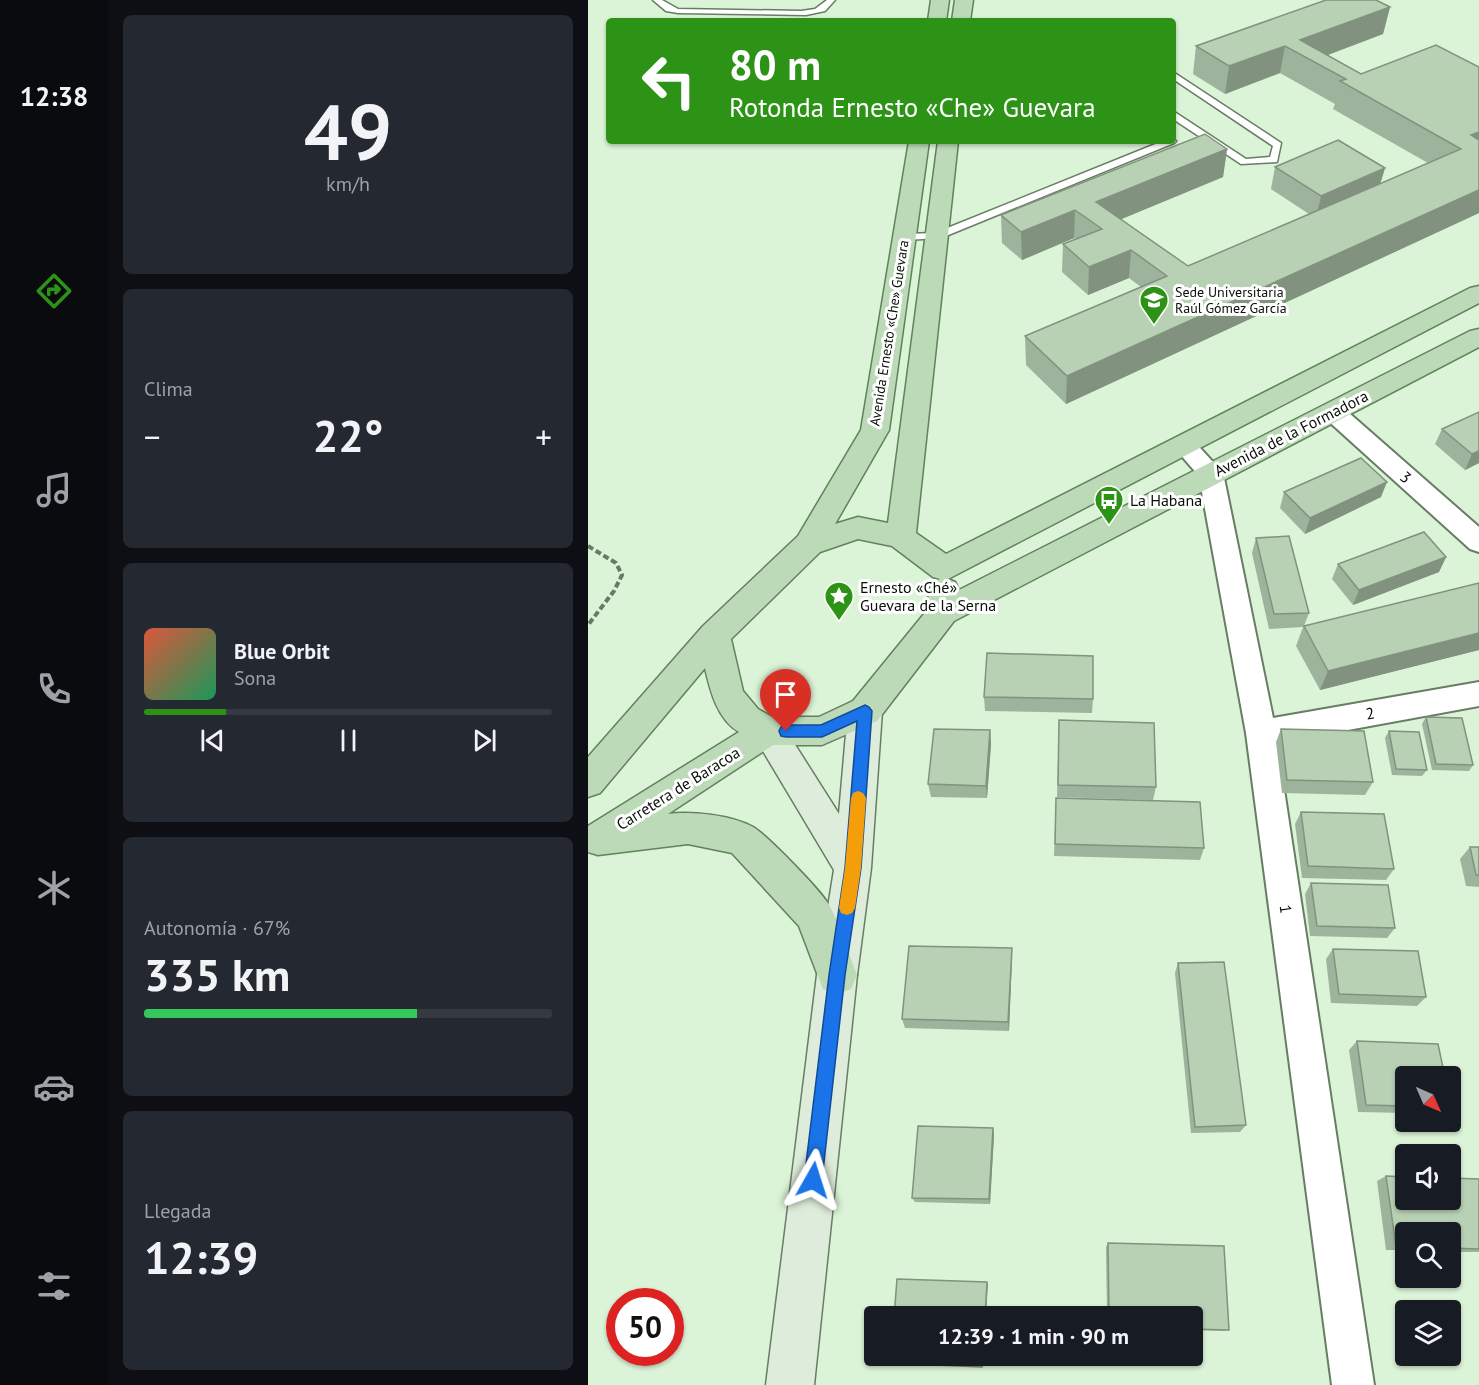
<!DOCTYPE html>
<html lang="es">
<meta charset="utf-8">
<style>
:root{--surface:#171b24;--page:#242831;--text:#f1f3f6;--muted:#9ea1a6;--line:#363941;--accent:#2d9317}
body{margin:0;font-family:"PT Sans",sans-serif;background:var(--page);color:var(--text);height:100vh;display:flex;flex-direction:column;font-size:22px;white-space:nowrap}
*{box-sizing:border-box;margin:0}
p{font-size:20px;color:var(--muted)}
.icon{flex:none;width:33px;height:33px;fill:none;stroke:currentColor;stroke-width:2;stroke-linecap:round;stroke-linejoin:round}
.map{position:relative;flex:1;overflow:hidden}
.side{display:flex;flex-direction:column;gap:15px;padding:15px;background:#0d0f14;width:480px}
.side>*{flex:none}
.guide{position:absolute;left:18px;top:18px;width:570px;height:126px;border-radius:6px;box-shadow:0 2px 4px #0004;background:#2d9317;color:#fff;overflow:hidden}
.needle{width:39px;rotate:135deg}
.buttons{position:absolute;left:807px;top:1066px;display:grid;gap:12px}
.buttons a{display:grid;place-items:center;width:66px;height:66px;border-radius:6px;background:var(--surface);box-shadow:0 2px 4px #0004;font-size:30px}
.speed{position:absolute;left:18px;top:1288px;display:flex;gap:12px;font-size:30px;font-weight:700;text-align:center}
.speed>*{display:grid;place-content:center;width:78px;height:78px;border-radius:50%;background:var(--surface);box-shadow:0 2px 4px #0004;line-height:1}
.speed .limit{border:9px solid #d22;background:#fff;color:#111}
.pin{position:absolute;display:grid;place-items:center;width:51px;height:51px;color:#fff;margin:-62px -26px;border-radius:50% 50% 50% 0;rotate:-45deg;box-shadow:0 0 6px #0007}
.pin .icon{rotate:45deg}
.me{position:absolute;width:66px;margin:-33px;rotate:6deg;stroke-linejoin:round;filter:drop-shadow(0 0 4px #0008)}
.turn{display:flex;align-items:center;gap:21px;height:126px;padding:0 24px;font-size:27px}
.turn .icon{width:78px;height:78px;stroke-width:2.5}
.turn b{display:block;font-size:42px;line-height:51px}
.big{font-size:45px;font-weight:700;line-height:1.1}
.side .widget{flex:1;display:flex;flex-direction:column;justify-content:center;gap:9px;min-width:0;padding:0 21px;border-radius:9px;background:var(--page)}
.side .dial{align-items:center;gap:0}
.dial b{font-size:78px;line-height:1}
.song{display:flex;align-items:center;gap:18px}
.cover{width:72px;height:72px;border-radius:9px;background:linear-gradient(135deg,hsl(10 70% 55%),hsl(150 70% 35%))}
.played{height:6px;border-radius:3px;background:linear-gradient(90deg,var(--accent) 20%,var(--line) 20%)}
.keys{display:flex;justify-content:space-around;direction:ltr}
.heat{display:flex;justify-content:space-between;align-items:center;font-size:33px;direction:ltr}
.charge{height:9px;border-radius:4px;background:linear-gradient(90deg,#34c759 67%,var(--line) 0)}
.trip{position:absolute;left:276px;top:1306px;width:339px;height:60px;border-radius:6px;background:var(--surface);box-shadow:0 2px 4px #0004;font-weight:700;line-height:60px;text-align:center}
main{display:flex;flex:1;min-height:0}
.dock{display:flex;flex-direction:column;width:108px;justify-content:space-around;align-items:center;background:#090b0e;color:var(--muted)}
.dock .icon{width:42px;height:42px}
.dock .current{color:var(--accent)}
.dock b{font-size:27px;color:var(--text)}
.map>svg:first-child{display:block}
</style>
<main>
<nav class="dock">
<b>12:38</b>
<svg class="icon current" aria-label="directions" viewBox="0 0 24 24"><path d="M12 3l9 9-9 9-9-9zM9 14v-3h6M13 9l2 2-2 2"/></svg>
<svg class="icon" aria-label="music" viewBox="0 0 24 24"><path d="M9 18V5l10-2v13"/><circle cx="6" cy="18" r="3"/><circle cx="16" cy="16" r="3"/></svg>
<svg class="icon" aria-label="phone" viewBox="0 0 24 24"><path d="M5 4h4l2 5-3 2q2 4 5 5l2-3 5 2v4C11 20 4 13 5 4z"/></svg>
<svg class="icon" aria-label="climate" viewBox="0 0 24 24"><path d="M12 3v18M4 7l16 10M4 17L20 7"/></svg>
<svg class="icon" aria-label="car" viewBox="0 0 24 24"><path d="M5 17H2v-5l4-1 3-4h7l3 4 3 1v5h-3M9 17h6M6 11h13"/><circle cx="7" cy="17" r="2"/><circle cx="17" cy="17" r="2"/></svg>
<svg class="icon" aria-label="filters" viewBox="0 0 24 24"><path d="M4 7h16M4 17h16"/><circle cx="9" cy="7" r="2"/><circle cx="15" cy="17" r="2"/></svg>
</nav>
<section class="side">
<div class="widget dial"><b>49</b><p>km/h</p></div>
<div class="widget"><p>Clima</p>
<div class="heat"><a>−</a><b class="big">22°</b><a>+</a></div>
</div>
<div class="widget">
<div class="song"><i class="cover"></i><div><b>Blue Orbit</b><p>Sona</p></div></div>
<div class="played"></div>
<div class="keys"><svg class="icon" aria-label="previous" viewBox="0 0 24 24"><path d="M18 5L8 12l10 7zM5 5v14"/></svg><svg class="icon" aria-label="pause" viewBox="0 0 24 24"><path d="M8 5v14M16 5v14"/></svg><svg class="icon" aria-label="next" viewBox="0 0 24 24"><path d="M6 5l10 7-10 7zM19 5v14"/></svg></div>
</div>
<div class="widget"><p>Autonomía · 67%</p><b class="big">335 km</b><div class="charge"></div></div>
<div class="widget"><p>Llegada</p><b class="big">12:39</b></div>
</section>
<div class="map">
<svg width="891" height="1385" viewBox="0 0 891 1385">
<rect width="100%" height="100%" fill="#dbf3d7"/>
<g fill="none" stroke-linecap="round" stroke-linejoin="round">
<g stroke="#687e64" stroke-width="3">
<g id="lane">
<path d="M65 0H74L90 9 213 11 227 9 239 0H247L237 11 218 15 90 13 78 11Z"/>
<path d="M585 72 693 143 689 162 653 164 585 119V112L588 113 658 159 682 157 685 146 585 79Z"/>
<path d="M585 139 588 141 586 143 353 238 317 240 312 237 317 234 347 233 575 141H585Z"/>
</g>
</g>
<g stroke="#687e64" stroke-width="4">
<g id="street">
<path d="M745 404 753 406 891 527V552L882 549 737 418 733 412 737 406Z"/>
<path d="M596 437 604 439 635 473 685 718 891 682V706L689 743 786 1385H744L658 733 611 476 584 445 588 439Z"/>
</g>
</g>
<g stroke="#687e64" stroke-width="3">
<path id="secondary" d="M277 697 289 701 294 711 283 868 269 975 226 1385H178L229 975 246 870 163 731 168 721 180 717 192 721 251 814 260 711 265 701Z"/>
</g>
<g stroke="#60825b" stroke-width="3">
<g id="primary">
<path d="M343 0H361L358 21H340Z"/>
<path d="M367 0H385L382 21H364Z"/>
<path d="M321 141H341L301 430 247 524 270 517 300 523 350 141H370L328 533 358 554 882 288 891 286V303L360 579 367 582 371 590 882 331 891 329V347L366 621 289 721 234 745H185L80 814C103 811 144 815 165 827 178 834 231 889 239 902 252 922 260 953 269 975L263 989 249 994 235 989 211 926 144 853 100 844 10 855 0 852V826L151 732C129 719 122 690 117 668L12 793 0 797V757L115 626 210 536 273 430ZM270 539 304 546 345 577 352 579 345 582 341 590 340 609 265 701 231 717H184L170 709 155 691 143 639 232 552Z"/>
</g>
</g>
<path stroke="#697967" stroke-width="4" stroke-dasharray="6 3" stroke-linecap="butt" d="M0 546 28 563 34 575 26 591 0 625"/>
<use href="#lane" fill="#fff" fill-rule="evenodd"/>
<use href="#street" fill="#fff" fill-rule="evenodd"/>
<use href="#secondary" fill="#deecdb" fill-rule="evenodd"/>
<use href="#primary" fill="#bcd9b8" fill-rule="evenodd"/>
</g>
<g fill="#9eb39b">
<path d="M802 7 795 34 739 55 773 74 891 67V213L478 404 438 365 437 336 553 287 541 278 500 295 474 272 475 244 487 239 486 238 434 260 414 243 413 215 639 149 635 177 533 219 600 266 721 214 683 189 687 167 797 168 792 184 840 163 745 109 747 104 692 73 637 94 605 74 608 46Z"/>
<path d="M891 412V463L877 470 847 444 854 429Z"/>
<path d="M696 492 793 497 717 534 692 508Z"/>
<path d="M668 538 721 613 716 626 891 583V650L732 690 708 646 715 627 681 629 664 553Z"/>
<path d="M858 557 851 572 765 605 744 579 750 564Z"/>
<path d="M396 697 505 699 504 713 397 711Z"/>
<path d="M838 717 885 765 881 771 844 770 834 724Z"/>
<path d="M471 720 568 787 565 800 469 797Z"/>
<path d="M693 729 785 782 777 795 694 793 688 742Z"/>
<path d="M402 730 403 744 399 798 343 797 340 784Z"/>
<path d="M801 731 839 770 834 776 804 775 797 738Z"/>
<path d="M468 798 616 848 612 860 466 856Z"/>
<path d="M713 812 806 869 798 880 714 878 707 824Z"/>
<path d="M882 847H891V887L878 886 872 859Z"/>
<path d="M723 883 807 928 799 938 722 936 717 894Z"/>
<path d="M745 949 838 997 829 1006 743 1003 738 959Z"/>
<path d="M424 958 421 1031 317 1028 314 1019Z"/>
<path d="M590 963 658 1125 652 1132 603 1133 587 973Z"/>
<path d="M769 1041 818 1077V1113L770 1112 761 1050Z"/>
<path d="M405 1128 406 1135 402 1204 327 1202 324 1198Z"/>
<path d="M798 1176 891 1179V1252H862V1233H818V1250H798L789 1181Z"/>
<path d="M520 1243 641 1330 635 1331 604 1330V1317H519L518 1247Z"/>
</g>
<g fill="#81927e">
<path d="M802 7 795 34 724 61 712 40Z"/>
<path d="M697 46 692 73 637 94 641 66Z"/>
<path d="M891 132V156L883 135Z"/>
<path d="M639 149 635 177 512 228 508 202Z"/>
<path d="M797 168 790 191 728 219 733 196Z"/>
<path d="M891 190V213L478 404 479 376Z"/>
<path d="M487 210 486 238 434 260 433 232Z"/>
<path d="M543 250 541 278 500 295 501 267Z"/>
<path d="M891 451V463L877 470 884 454Z"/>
<path d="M799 482 793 497 717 534 722 518Z"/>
<path d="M858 557 851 572 765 605 771 590Z"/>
<path d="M891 633V650L732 690 740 671Z"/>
<path d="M402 730 403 744 399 798 398 786Z"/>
<path d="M424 948V958L421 1031 420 1022Z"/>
<path d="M405 1128 406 1135 402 1204 401 1199Z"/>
<path d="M399 1282 400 1284 398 1317H397Z"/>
<path d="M394 1356H396L395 1367H394Z"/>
</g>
<g fill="#b8d0b4" stroke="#81927e" stroke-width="1.5">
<path d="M738 0H788L802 7 712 40 773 74 848 45 891 67V132L883 135 891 140V190L479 376 437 336 579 276 543 250 501 267 475 244 514 229 487 210 433 232 413 215 617 134 639 149 508 202 600 266 873 149 752 81 758 79 697 46 641 66 608 46Z"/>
<path d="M750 140 797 168 733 196 687 167Z"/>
<path d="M891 412V451L884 454 854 429Z"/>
<path d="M773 458 799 482 722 518 696 492Z"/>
<path d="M836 532 858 557 771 590 750 564Z"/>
<path d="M701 536 721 613 686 614 668 538Z"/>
<path d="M891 583V633L740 671 716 626Z"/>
<path d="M399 653 505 656V699L396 697Z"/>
<path d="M838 717 874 718 885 765 848 764Z"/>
<path d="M471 720 566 723 568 787 470 785Z"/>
<path d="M346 729 402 730 398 786 340 784Z"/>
<path d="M693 729 776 731 785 782 699 780Z"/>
<path d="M801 731 831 732 839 770 808 769Z"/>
<path d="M468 798 612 802 616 848 467 844Z"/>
<path d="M713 812 796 814 806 869 720 866Z"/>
<path d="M882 847H891V875H888Z"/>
<path d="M723 883 800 885 807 928 729 926Z"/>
<path d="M321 946 424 948 420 1022 314 1019Z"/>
<path d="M745 949 830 951 838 997 751 994Z"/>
<path d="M636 962 658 1125 607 1127 590 963Z"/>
<path d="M769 1041 850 1044 857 1077H818V1106L778 1105Z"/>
<path d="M330 1126 405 1128 401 1199 324 1198Z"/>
<path d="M798 1176 818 1177V1200H862V1178L891 1179V1249L862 1248V1233H818V1247L808 1246Z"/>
<path d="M520 1243 636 1246 641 1330 604 1329V1317H521Z"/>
<path d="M309 1279 399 1282 397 1317H306Z"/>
<path d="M302 1356H394V1367L301 1363Z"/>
</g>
<path fill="#1a73e8" stroke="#114b97" stroke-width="1.5" d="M277 705 281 707 284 711 273 868 257 975 234 1180 232 1186 225 1189 219 1186 216 1180 241 975 257 868 269 721 234 737H198L193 736 191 731 193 727 198 725H233Z"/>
<path fill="#f59e0b" d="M270 791 275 793 278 798 273 868 267 908 264 913 259 915 253 913 251 908 257 868 263 798 265 793Z"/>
<defs>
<g id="university-pin" transform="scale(1.5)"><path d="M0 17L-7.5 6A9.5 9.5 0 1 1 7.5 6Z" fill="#2d9317" stroke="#fff"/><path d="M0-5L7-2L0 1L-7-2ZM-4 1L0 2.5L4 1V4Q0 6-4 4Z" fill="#fff"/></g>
<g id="bus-pin" transform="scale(1.5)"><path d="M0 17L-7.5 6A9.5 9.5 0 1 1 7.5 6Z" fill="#2d9317" stroke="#fff"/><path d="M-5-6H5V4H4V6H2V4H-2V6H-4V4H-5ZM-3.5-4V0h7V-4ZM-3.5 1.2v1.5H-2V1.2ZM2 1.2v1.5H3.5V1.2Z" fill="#fff"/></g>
<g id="sight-pin" transform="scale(1.5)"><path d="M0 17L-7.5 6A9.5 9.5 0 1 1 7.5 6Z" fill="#2d9317" stroke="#fff"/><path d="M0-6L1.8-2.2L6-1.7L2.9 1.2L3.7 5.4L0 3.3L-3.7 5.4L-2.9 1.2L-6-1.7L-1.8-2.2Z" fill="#fff"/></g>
</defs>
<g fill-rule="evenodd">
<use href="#university-pin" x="566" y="300"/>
<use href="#bus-pin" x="521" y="500"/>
<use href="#sight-pin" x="251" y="596"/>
</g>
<g text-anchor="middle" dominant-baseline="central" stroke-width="6" stroke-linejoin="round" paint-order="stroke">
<g font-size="14" fill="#081007" stroke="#fff" text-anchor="start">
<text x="587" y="292">Sede Universitaria<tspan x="587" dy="16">Raúl Gómez García</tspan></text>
</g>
<g font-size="14" fill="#081007" stroke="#fff">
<text transform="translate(301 333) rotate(-81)">Avenida Ernesto «Che» Guevara</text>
</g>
<g font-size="16" fill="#081007" stroke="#fff">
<text transform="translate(703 433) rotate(-27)">Avenida de la Formadora</text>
<text transform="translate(818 477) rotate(42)">3</text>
<text transform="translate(782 713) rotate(-10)">2</text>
<text transform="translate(90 788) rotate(-32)">Carretera de Baracoa</text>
<text transform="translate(698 909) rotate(82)">1</text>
</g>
<g font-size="16" fill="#081007" stroke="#fff" text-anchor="start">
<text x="542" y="500">La Habana</text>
<text x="272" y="587">Ernesto «Ché»<tspan x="272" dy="18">Guevara de la Serna</tspan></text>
</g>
</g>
</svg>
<div class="buttons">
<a><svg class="needle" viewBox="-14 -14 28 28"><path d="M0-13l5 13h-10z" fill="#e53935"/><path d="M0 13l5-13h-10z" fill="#9ea1a6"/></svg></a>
<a><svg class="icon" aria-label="sound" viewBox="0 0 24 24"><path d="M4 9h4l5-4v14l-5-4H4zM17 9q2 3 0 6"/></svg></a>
<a><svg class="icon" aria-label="search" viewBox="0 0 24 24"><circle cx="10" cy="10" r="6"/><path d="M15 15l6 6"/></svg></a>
<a><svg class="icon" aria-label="layers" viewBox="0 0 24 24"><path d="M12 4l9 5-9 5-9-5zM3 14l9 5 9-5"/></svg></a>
</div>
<div class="speed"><div class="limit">50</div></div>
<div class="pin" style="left:198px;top:731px;background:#d93025"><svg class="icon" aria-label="arrive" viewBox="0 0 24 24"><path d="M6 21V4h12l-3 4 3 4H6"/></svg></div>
<svg class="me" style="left:225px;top:1180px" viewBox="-20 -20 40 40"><path d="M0-17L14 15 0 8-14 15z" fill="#1a73e8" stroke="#fff" stroke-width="4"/></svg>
<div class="trip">12:39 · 1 min · 90 m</div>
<div class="guide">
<div class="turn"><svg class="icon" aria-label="left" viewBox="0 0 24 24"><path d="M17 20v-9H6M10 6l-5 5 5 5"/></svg><div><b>80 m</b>Rotonda Ernesto «Che» Guevara</div></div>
</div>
</div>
</main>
